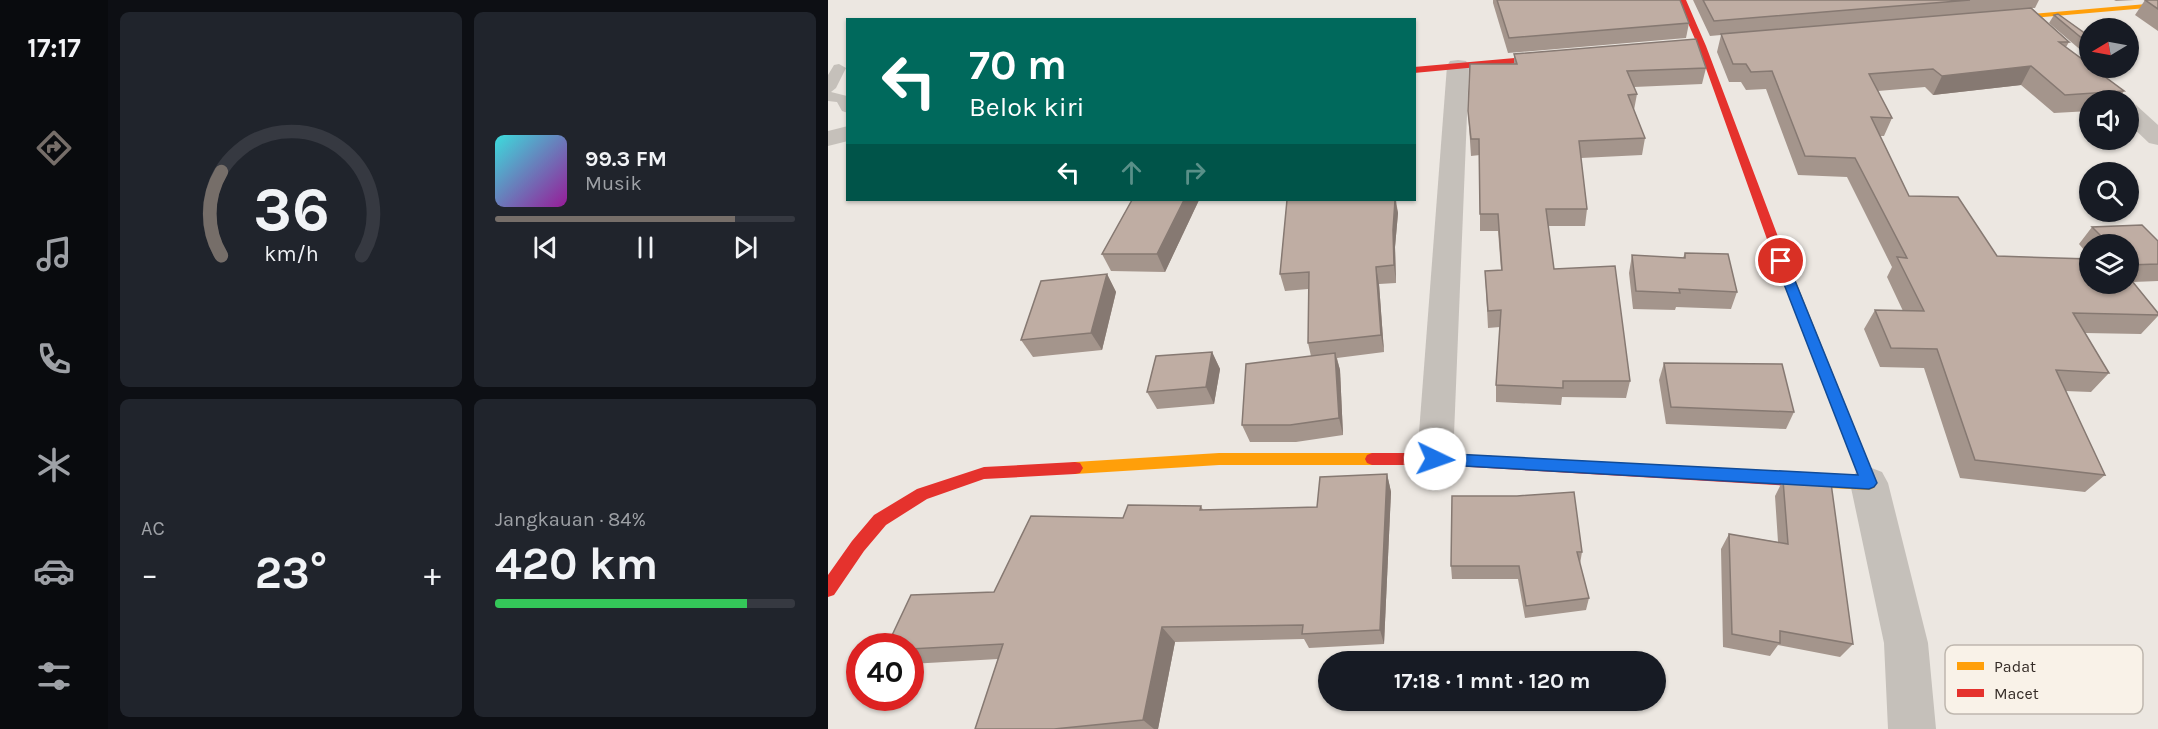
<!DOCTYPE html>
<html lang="id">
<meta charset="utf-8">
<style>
:root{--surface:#171b24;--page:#20242c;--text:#f1f3f6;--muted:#9ea1a6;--line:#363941;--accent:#766e69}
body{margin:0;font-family:Karla,sans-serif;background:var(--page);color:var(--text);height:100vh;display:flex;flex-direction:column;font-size:22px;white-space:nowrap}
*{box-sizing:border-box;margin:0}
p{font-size:20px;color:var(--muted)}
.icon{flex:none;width:33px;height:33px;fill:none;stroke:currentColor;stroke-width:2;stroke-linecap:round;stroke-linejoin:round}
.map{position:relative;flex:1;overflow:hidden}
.sheet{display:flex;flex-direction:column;gap:12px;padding:12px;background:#0d0f14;width:720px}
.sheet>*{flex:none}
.guide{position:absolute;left:18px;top:18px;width:570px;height:183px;border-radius:0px;box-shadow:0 2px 4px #0004;background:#00695c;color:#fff;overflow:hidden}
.needle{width:39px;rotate:260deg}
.buttons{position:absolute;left:1251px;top:18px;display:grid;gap:12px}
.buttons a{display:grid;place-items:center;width:60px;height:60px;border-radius:50%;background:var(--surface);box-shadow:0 2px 4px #0004;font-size:30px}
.speed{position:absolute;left:18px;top:633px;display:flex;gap:12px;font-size:30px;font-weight:700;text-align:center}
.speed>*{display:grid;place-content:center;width:78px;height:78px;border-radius:50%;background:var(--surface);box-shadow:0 2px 4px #0004;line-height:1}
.speed .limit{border:9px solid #d22;background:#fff;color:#111}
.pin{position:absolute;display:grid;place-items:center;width:51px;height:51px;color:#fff;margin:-26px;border:3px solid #fff;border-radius:50%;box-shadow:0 2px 6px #0007}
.me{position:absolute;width:66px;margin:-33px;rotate:93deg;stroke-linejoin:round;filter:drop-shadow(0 0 4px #0008)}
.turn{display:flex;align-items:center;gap:21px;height:126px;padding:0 24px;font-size:27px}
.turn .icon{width:78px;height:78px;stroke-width:2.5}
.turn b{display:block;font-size:42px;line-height:51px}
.lanes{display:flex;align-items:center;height:57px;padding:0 24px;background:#0003;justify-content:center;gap:30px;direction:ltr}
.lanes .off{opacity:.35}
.big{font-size:45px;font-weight:700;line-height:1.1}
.sheet .tile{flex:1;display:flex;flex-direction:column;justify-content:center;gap:9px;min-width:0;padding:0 21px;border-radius:9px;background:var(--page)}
.sheet .dial{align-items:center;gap:0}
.dial svg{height:156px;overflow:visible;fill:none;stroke:var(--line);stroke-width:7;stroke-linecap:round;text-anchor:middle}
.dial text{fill:var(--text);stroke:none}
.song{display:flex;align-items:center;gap:18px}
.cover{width:72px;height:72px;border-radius:9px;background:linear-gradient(135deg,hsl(180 70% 55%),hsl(300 70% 35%))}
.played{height:6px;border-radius:3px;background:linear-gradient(90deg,var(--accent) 80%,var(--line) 80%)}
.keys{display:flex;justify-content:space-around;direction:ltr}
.heat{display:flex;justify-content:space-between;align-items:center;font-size:33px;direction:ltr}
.charge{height:9px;border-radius:4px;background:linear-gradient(90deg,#34c759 84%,var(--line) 0)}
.sheet .tiles{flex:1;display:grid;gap:12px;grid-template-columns:repeat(2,1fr)}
.trip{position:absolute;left:490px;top:651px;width:348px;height:60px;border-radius:30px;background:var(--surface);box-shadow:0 2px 4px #0004;font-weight:700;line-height:60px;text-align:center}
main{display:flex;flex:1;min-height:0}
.tab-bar{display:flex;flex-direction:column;width:108px;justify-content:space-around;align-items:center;background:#090b0e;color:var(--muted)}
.tab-bar .icon{width:42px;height:42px}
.tab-bar .current{color:var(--accent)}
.tab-bar b{font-size:27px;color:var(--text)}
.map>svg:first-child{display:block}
</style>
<main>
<nav class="tab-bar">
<b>17:17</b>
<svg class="icon current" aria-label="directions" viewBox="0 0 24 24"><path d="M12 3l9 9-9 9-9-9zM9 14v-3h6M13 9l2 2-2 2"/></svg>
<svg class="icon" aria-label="music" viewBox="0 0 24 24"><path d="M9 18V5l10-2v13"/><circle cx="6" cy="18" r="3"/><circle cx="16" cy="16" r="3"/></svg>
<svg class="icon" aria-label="phone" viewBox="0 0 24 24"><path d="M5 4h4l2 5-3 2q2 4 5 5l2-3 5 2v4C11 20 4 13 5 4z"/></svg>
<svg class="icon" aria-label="climate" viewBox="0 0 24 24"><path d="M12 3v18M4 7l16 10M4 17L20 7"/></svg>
<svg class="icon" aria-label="car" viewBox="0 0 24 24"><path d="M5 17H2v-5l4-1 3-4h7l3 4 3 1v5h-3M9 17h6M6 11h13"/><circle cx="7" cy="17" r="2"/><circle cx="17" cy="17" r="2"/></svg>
<svg class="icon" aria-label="filters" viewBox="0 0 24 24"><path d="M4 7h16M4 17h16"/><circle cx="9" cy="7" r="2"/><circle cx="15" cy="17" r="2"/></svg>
</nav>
<section class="sheet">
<div class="tiles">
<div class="tile dial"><svg viewBox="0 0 100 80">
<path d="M14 69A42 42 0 1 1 86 69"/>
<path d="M14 69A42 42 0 0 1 14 26" stroke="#766e69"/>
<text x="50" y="56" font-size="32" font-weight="700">36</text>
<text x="50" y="72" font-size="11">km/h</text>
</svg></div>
<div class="tile">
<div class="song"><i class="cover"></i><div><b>99.3 FM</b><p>Musik</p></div></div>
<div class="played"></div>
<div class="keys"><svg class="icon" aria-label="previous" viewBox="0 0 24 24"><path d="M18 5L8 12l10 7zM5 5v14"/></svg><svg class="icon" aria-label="pause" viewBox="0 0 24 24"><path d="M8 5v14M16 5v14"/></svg><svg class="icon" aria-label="next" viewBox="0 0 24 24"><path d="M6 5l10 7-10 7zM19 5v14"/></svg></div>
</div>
<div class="tile"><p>AC</p>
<div class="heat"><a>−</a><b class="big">23°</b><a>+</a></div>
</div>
<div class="tile"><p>Jangkauan · 84%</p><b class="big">420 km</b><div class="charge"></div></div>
</div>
</section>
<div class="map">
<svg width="1330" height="729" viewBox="0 0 1330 729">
<rect width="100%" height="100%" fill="#ece7e1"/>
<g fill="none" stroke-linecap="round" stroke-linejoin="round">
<path fill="#c5c0ba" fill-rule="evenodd" d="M11 64 18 68 8 88 3 92 19 96 20 113 14 111 9 102 0 101V75L6 65Z"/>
<g fill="#c5c0ba" fill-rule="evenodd">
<path d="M630 60 638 61 641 66 625 459 620 470 607 474 594 470 589 459 619 66 622 61Z"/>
<path d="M1300 103 1308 105 1330 125V145L1321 143 1300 123Z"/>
<path d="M20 126V141L0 146V131Z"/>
<path d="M1041 467 1054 472 1060 483 1100 643 1108 729H1060L1056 643 1022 483 1028 472Z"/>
</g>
<g fill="#ff9f0a" fill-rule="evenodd">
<path d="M1330 3V7L1168 21 1164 19 1168 17Z"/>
<path d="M946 238 952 242 1049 483 1046 488 1041 490 963 486 958 484 955 479 958 474 963 472 1031 476 940 242Z"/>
<path d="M391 453H544L549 455 551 459 549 463 544 465H391L247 474 242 473 239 468 242 463 247 462Z"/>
</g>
<g fill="#e5322d" fill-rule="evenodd">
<path d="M850 0H858L878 46 952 242 950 245 946 246 940 242 870 46Z"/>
<path d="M731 54 734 55V59L586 73V67Z"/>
<path d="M544 453H607L963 472 968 474 971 479 968 484 963 486 607 465H544L539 463 537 459 539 455Z"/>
<path d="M247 462 252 463 255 468 252 473 247 474 156 479 99 499 58 525 36 551 6 595 0 597V575L24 541 46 515 89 489 156 467Z"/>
</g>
</g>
<g fill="#a4958c">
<path d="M665 0H852L861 23 858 38 680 53 665 3Z"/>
<path d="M865 0H1211L1207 8H1204L1241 42 1238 47 1296 91 1290 100H1262V111L1226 113 1193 85 1105 95 1097 87 1050 91 1064 118 1056 136H1052L1081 196 1169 256 1300 284V244H1262V257L1251 244 1264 227 1330 241V281L1305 282 1330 313V316L1313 334 1257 333 1281 373 1263 392 1237 391 1277 475 1257 492 1132 478 1096 368 1052 367 1036 329 1047 310 1075 311 1059 277 1064 267 1019 177 970 175 938 89 918 90 913 82H901L889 52 893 35 882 36Z"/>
<path d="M1286 0H1307L1288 1Z"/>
<path d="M1317 0H1330V31L1307 15Z"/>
<path d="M1226 15 1262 37V58L1221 23Z"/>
<path d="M686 54 878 68 874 84 806 87 809 94 806 110 817 138 814 155 753 158 759 209 757 226H720L726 269 802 381 798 398 734 397 733 405 668 402V385L672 327 660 328 657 271 673 270 670 231H652V155L643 156 640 111 686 64Z"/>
<path d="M304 200H371L337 272 283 271 274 254Z"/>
<path d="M459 200H568L570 213 567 247 568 283 551 284 556 352 509 358 512 370 515 435 468 442H422L414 425 483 356 480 343V289L457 291 452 274Z"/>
<path d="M857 253 909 292 903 309 848 307 847 310 805 309 801 273 804 255 855 258Z"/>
<path d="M279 274 288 292 274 350 205 357 193 340Z"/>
<path d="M384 352 392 369 386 404 329 409 319 392Z"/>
<path d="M836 363 966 412 958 429 838 424 831 380Z"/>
<path d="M559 474 563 492 556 644 481 648 476 639 347 642 330 729H147L170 659 82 664V646L166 592 295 518 373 506 375 510 489 507Z"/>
<path d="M955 480 1025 644 1012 657 950 645 942 656 895 647 893 549 901 534 950 542 947 496Z"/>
<path d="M754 552 752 564 761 598 758 610 697 618 690 579H624L623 566Z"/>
</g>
<g fill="#867972">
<path d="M1203 66 1193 85 1105 95 1114 76Z"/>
<path d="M356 200H371L337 272 329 254Z"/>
<path d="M567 200 570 213 567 247 568 283 566 265 565 230Z"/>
<path d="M548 267 551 284 556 352 553 335Z"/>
<path d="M279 274 288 292 274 350 263 333Z"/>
<path d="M384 352 392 369 386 404 378 387Z"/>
<path d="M507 353 512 370 515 435 511 418Z"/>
<path d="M559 474 563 492 556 644 552 630Z"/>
<path d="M334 627 347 642 330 729H326L315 720Z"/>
</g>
<g fill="#bfada3" stroke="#867972" stroke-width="1.5">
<path d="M669 0H852L861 23 681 38Z"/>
<path d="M875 0H1142L886 21Z"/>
<path d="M1317 0H1330V9Z"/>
<path d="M1203 8 1241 42H1231L1262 65V68H1265L1296 91 1237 95 1203 66 1114 76 1105 69 1041 74 1064 118 1043 117 1081 196 1130 197 1169 256 1262 259V284H1300V276L1330 313V315L1245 313 1281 373 1228 370 1277 475 1147 460 1109 349 1063 348 1047 310 1096 311 1069 257 1079 258 1027 158 977 156 944 71 923 72 918 64H905L893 34Z"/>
<path d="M1230 14 1262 37V45L1226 15Z"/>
<path d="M868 39 878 68 799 71 809 94 800 95 817 138 751 141 759 209H718L726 269 787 266 802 381H735V388L668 385 673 310 660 311 657 271 674 270 670 214H652L651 139H643L640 111 642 64H689L686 54Z"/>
<path d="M304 200H356L329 254H274Z"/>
<path d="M459 200H567L565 230 566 265 548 267 553 335 480 343 481 272 452 274Z"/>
<path d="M1314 225 1330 241V264L1300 265V244H1281L1264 227Z"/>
<path d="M857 253 900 254 909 292 851 289 852 293 808 291 804 255 857 258Z"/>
<path d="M279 274 263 333 193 340 213 281Z"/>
<path d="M384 352 378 387 319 392 328 356Z"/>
<path d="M507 353 511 418 462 425H414L418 364Z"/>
<path d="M836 363 954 364 966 412 843 407Z"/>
<path d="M559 474 552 630 474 634 475 625 334 627 315 720 226 729H147L175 644 82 649V646H59L83 595 166 592 203 516 295 518 300 505 373 506 372 510 489 507 492 477Z"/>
<path d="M955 480 1003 483 1025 644 952 631V643L904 634 901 534 960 544Z"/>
<path d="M746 492 754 552H749L761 598 698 606 691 566H623L624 496H689Z"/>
</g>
<path fill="#1a73e8" stroke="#114b97" stroke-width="1.5" d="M953 257 959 261 1049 483 1046 487 1041 489 601 464 599 459 601 455 607 453 1030 475 947 261Z"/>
<rect x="1117" y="645" width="198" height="69" rx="9" fill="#f9f2e8" stroke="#beb7ae" stroke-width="1.5"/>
<rect x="1129" y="662" width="27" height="8" fill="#ff9f0a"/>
<rect x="1129" y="689" width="27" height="8" fill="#e5322d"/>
<g font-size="16" fill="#362d28">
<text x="1166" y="672">Padat</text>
<text x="1166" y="699">Macet</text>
</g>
</svg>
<div class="buttons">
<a><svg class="needle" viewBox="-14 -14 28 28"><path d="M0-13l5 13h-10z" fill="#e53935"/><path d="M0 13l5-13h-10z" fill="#9ea1a6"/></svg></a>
<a><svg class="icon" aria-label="sound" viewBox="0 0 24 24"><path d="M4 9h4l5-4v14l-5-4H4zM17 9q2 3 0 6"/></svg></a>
<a><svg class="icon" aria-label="search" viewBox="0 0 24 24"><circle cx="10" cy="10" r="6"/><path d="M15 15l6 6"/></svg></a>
<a><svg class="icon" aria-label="layers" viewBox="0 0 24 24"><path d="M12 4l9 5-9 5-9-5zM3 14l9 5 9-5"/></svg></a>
</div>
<div class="speed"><div class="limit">40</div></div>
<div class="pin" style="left:953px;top:261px;background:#d93025"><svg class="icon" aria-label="arrive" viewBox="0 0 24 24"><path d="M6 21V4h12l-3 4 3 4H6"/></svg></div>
<svg class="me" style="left:607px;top:459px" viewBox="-20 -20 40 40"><circle r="19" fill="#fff"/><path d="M0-13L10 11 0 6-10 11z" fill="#1a73e8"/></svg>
<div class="trip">17:18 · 1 mnt · 120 m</div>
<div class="guide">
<div class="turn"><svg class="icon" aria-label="left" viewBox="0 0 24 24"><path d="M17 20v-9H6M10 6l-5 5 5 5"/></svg><div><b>70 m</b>Belok kiri</div></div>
<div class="lanes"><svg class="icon" aria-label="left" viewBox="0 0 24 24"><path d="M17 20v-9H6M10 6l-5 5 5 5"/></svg><svg class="icon off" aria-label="ahead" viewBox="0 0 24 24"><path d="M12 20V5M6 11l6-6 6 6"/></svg><svg class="icon off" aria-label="right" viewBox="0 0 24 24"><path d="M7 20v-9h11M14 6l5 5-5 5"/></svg></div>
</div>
</div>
</main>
